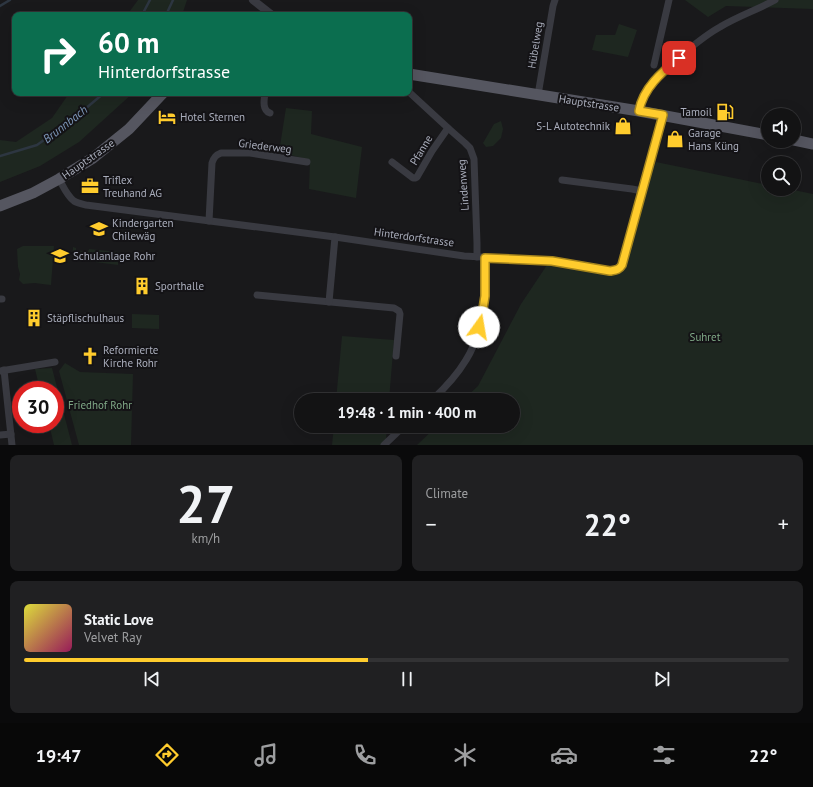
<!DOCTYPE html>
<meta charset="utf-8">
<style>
:root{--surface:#131314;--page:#202022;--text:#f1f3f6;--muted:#9d9ea0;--line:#323234;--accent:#ffcc2d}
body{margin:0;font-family:"PT Sans",sans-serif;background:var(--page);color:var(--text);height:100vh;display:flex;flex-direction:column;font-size:15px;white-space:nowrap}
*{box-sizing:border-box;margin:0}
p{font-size:13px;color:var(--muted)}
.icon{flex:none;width:22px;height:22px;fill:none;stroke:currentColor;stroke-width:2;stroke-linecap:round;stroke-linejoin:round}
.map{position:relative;height:445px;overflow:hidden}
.drawer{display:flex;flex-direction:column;gap:10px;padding:10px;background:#0a0a0b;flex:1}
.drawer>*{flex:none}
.hud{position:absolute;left:12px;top:12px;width:400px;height:84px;border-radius:8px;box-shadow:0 4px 16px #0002,0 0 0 1px var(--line);background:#0b6e4f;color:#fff;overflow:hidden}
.tools{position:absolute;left:761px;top:108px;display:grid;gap:8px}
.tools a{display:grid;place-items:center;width:40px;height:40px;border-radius:50%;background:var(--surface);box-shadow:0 4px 16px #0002,0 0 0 1px var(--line);font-size:20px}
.speed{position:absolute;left:12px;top:381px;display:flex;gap:8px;font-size:20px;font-weight:700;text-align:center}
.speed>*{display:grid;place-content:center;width:52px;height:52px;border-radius:50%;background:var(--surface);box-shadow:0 4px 16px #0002,0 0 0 1px var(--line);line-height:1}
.speed .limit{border:6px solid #d22;background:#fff;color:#111}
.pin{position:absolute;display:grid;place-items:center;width:34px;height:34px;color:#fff;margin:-17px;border-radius:8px;box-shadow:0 2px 6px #0006}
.me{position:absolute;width:44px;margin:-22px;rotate:13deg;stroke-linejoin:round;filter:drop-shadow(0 0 3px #0008)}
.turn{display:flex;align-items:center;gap:14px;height:84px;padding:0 20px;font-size:18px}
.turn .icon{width:52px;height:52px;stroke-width:2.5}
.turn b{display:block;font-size:28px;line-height:34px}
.big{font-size:30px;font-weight:700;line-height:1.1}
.drawer .tile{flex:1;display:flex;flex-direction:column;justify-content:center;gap:6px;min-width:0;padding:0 14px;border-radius:8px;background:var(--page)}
.drawer .dial{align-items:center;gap:0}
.dial b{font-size:52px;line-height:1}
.song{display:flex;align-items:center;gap:12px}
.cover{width:48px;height:48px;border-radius:6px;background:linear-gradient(135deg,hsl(60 70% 55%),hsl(330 70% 35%))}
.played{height:4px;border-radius:2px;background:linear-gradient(90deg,var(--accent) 45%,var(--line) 45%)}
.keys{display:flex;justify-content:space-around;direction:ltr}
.heat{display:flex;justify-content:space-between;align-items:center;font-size:22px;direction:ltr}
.drawer .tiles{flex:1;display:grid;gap:10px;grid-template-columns:1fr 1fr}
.tile:last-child{grid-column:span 2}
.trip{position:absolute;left:294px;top:393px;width:226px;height:40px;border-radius:20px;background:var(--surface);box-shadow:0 4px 16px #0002,0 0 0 1px var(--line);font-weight:700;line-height:40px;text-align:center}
.menu{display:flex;height:64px;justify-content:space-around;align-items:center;background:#080808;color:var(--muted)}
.menu .icon{width:28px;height:28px}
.menu .selected{color:var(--accent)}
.menu b{font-size:18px;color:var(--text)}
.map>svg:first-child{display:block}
</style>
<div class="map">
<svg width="813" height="445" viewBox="0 0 813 445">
<rect width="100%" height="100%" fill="#19191b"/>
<g fill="#1e2720">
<path d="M138 0H187L182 15H127Z"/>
<path d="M685 0H813V9L726 6 708 17Z"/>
<path d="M619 24 637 30 628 57 592 50 596 35H615Z"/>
<path d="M71 93H133L79 142 40 166 0 182V140L16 142 52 118 68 95Z"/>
<path d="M286 108 312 111 311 134 362 147 356 198 309 189 310 160 279 152Z"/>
<path d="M501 121 503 129 501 138 493 146 486 147 483 143 494 124Z"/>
<path d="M656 162 768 185V189H789L813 194V445H417L437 426H513V400H463L478 386 521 304 547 265 607 270H621L642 191Z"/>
<path d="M23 246H54L51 285 42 284 35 283 23 284 19 280 20 274 18 267 17 249Z"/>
<path d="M73 247 76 248V251L88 252 89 249 119 252 118 265 72 259Z"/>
<path d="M132 314 159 315V329L132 328Z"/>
<path d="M342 336 394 340 389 400H336Z"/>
<path d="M65 363 80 372 133 374 131 445H79L59 371Z"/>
<path d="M52 368 72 445H54L49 424H55V390H40L35 369Z"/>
<path d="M334 426H387L386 440 380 445H332Z"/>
</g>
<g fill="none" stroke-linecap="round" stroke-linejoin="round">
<g stroke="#2d3641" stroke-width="2.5">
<path d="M0 6 10 0"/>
<path d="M142 15 150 0"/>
<path d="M166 15 173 0"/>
<path d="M0 156 37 145 72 120 104 93"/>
</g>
<g stroke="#393a41" stroke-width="7">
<path d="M654 65 669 0"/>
<path d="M409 92 448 128 465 143 470 148 474 159 477 243V257"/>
<path d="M265 93C264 100 262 110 270 113"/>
<path d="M538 95 553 6 555 0"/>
<path d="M639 111C640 102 644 94 650 86 659 74 672 64 683 54 695 44 707 34 720 27 738 16 757 10 775 0"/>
<path d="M392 162 413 178H415L417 177 432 151 448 128"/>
<path d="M59 179C63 186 67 196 74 201 77 203 82 204 86 205L335 237 464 256 552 261 610 271C616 270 618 270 622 265L663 115"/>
<path d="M562 180 632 189 642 191"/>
<path d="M209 221 212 163C214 157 216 155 221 153H250L307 162"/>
<path d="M257 295 394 308 399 311 400 314 396 356"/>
<path d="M0 299H2"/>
<path d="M329 302 335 237"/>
<path d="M4 370 12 445"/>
<path d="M0 371 55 362"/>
<path d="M432 400C445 388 457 375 466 360 477 343 484 314 485 295 486 282 484 270 485 257"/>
<path d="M0 435 11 434"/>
<path d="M384 445 404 426"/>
</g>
<path stroke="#393a41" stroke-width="8" d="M253 0 272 15"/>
<g stroke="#555660" stroke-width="11">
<path d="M409 74 639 111 768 135"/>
<path d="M794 140 813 144"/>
<path d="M0 206 33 193 59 179 93 158 129 129 163 93"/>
</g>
</g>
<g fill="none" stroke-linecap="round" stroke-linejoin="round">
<g stroke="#a6851d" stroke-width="10">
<path id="route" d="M479 327 482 315 485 296V258L552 261 610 271C616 270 619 270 622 265L663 115 639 111C643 88 662 72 679 58"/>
</g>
<use href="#route" stroke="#ffcc2d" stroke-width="7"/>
</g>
<defs>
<g id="fuel-bare" transform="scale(1.38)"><path d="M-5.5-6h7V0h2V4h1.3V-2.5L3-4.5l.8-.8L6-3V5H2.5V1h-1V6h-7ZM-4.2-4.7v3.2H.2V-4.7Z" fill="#ffcc2d" stroke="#141316" stroke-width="2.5" paint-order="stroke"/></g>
<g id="hotel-bare" transform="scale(1.38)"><path d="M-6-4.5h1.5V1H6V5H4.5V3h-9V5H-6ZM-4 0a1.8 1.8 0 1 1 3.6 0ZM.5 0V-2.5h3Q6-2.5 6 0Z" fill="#ffcc2d" stroke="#141316" stroke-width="2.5" paint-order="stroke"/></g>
<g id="shop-bare" transform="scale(1.38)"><path d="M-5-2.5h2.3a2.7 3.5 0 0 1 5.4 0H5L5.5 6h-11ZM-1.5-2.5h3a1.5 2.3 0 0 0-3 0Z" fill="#ffcc2d" stroke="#141316" stroke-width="2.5" paint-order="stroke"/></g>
<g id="office-bare" transform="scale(1.38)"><path d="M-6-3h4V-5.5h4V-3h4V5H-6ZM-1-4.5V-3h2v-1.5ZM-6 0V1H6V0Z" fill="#ffcc2d" stroke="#141316" stroke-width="2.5" paint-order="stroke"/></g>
<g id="school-bare" transform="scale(1.38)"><path d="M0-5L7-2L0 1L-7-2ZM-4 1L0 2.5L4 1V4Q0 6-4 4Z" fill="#ffcc2d" stroke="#141316" stroke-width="2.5" paint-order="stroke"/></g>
<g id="building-bare" transform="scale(1.38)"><path d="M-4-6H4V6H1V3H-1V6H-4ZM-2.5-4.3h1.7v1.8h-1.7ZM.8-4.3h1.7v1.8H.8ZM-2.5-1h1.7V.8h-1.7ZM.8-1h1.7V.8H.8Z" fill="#ffcc2d" stroke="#141316" stroke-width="2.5" paint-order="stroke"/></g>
<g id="church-bare" transform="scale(1.38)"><path d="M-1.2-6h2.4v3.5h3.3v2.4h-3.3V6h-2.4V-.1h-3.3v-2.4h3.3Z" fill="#ffcc2d" stroke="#141316" stroke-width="2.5" paint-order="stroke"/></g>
</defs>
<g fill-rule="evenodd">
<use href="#fuel-bare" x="725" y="112"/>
<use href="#hotel-bare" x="167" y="117"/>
<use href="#shop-bare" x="623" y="126"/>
<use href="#shop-bare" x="675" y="139"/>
<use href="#office-bare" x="90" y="186"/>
<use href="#school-bare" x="99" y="229"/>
<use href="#school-bare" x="60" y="256"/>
<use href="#building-bare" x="142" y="286"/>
<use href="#building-bare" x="34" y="318"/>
<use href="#church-bare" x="90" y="356"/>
</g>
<g text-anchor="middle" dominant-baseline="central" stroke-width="4" stroke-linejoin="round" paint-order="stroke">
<g font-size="11" fill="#aaaebc" stroke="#141316">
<text transform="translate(535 45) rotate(-81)">Hübelweg</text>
<text transform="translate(589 103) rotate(9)">Hauptstrasse</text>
<text transform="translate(265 146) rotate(7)">Griederweg</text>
<text transform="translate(421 150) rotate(-59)">Pfanne</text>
<text transform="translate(88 159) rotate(-35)">Hauptstrasse</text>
<text transform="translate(463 185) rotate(-94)">Lindenweg</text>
<text transform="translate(414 237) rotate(8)">Hinterdorfstrasse</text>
</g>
<g font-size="11" fill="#aaaebc" stroke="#141316" text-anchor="start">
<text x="712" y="112" text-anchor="end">Tamoil</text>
<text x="180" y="117">Hotel Sternen</text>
<text x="610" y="126" text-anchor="end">S-L Autotechnik</text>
<text x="688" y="133">Garage<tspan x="688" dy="13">Hans Küng</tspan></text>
<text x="103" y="180">Triflex<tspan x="103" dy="13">Treuhand AG</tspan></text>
<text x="112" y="223">Kindergarten<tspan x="112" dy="13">Chilewäg</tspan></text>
<text x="73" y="256">Schulanlage Rohr</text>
<text x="155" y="286">Sporthalle</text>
<text x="47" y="318">Stäpflischulhaus</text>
<text x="103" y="350">Reformierte<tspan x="103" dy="13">Kirche Rohr</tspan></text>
</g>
<g font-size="11" fill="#7fa886" stroke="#141316">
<text x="705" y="337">Suhret</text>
<text x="100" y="405">Friedhof Rohr</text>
</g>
<g font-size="12" font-style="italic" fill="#7e98ba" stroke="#141316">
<text transform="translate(65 124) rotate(-38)">Brunnbach</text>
</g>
</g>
</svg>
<div class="tools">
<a><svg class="icon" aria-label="sound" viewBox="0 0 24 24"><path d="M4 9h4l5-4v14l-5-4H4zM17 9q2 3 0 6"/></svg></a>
<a><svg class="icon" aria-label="search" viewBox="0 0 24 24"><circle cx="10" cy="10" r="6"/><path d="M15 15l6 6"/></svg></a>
</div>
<div class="speed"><div class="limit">30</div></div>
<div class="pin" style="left:679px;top:58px;background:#d93025"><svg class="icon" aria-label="arrive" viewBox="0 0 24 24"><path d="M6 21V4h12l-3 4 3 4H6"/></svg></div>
<svg class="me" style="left:479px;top:327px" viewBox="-20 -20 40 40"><circle r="19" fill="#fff"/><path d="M0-13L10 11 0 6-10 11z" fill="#ffcc2d"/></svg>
<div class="trip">19:48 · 1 min · 400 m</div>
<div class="hud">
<div class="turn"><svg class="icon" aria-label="right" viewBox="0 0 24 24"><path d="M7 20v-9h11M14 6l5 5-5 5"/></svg><div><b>60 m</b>Hinterdorfstrasse</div></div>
</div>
</div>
<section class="drawer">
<div class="tiles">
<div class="tile dial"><b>27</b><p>km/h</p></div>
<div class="tile"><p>Climate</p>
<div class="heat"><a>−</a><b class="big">22°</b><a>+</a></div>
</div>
<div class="tile">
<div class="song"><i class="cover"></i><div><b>Static Love</b><p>Velvet Ray</p></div></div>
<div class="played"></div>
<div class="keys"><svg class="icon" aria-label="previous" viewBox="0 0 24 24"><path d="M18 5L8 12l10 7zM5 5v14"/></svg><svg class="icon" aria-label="pause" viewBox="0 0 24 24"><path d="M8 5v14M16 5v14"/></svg><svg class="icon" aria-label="next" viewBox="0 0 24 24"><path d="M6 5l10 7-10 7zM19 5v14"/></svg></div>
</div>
</div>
</section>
<nav class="menu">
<b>19:47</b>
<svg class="icon selected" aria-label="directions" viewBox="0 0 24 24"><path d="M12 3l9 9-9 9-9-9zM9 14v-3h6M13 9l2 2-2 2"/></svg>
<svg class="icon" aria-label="music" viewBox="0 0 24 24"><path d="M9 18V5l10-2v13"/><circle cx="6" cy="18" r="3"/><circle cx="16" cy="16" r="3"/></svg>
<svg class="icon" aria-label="phone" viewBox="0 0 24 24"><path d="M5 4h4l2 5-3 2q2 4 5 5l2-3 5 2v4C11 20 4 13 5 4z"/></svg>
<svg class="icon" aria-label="climate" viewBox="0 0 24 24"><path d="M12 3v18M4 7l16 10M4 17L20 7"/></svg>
<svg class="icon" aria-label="car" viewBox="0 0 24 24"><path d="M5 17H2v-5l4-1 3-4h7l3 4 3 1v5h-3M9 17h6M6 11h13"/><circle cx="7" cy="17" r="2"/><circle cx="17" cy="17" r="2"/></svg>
<svg class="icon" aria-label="filters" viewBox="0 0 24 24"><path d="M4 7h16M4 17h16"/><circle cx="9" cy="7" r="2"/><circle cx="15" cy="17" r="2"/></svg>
<b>22°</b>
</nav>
